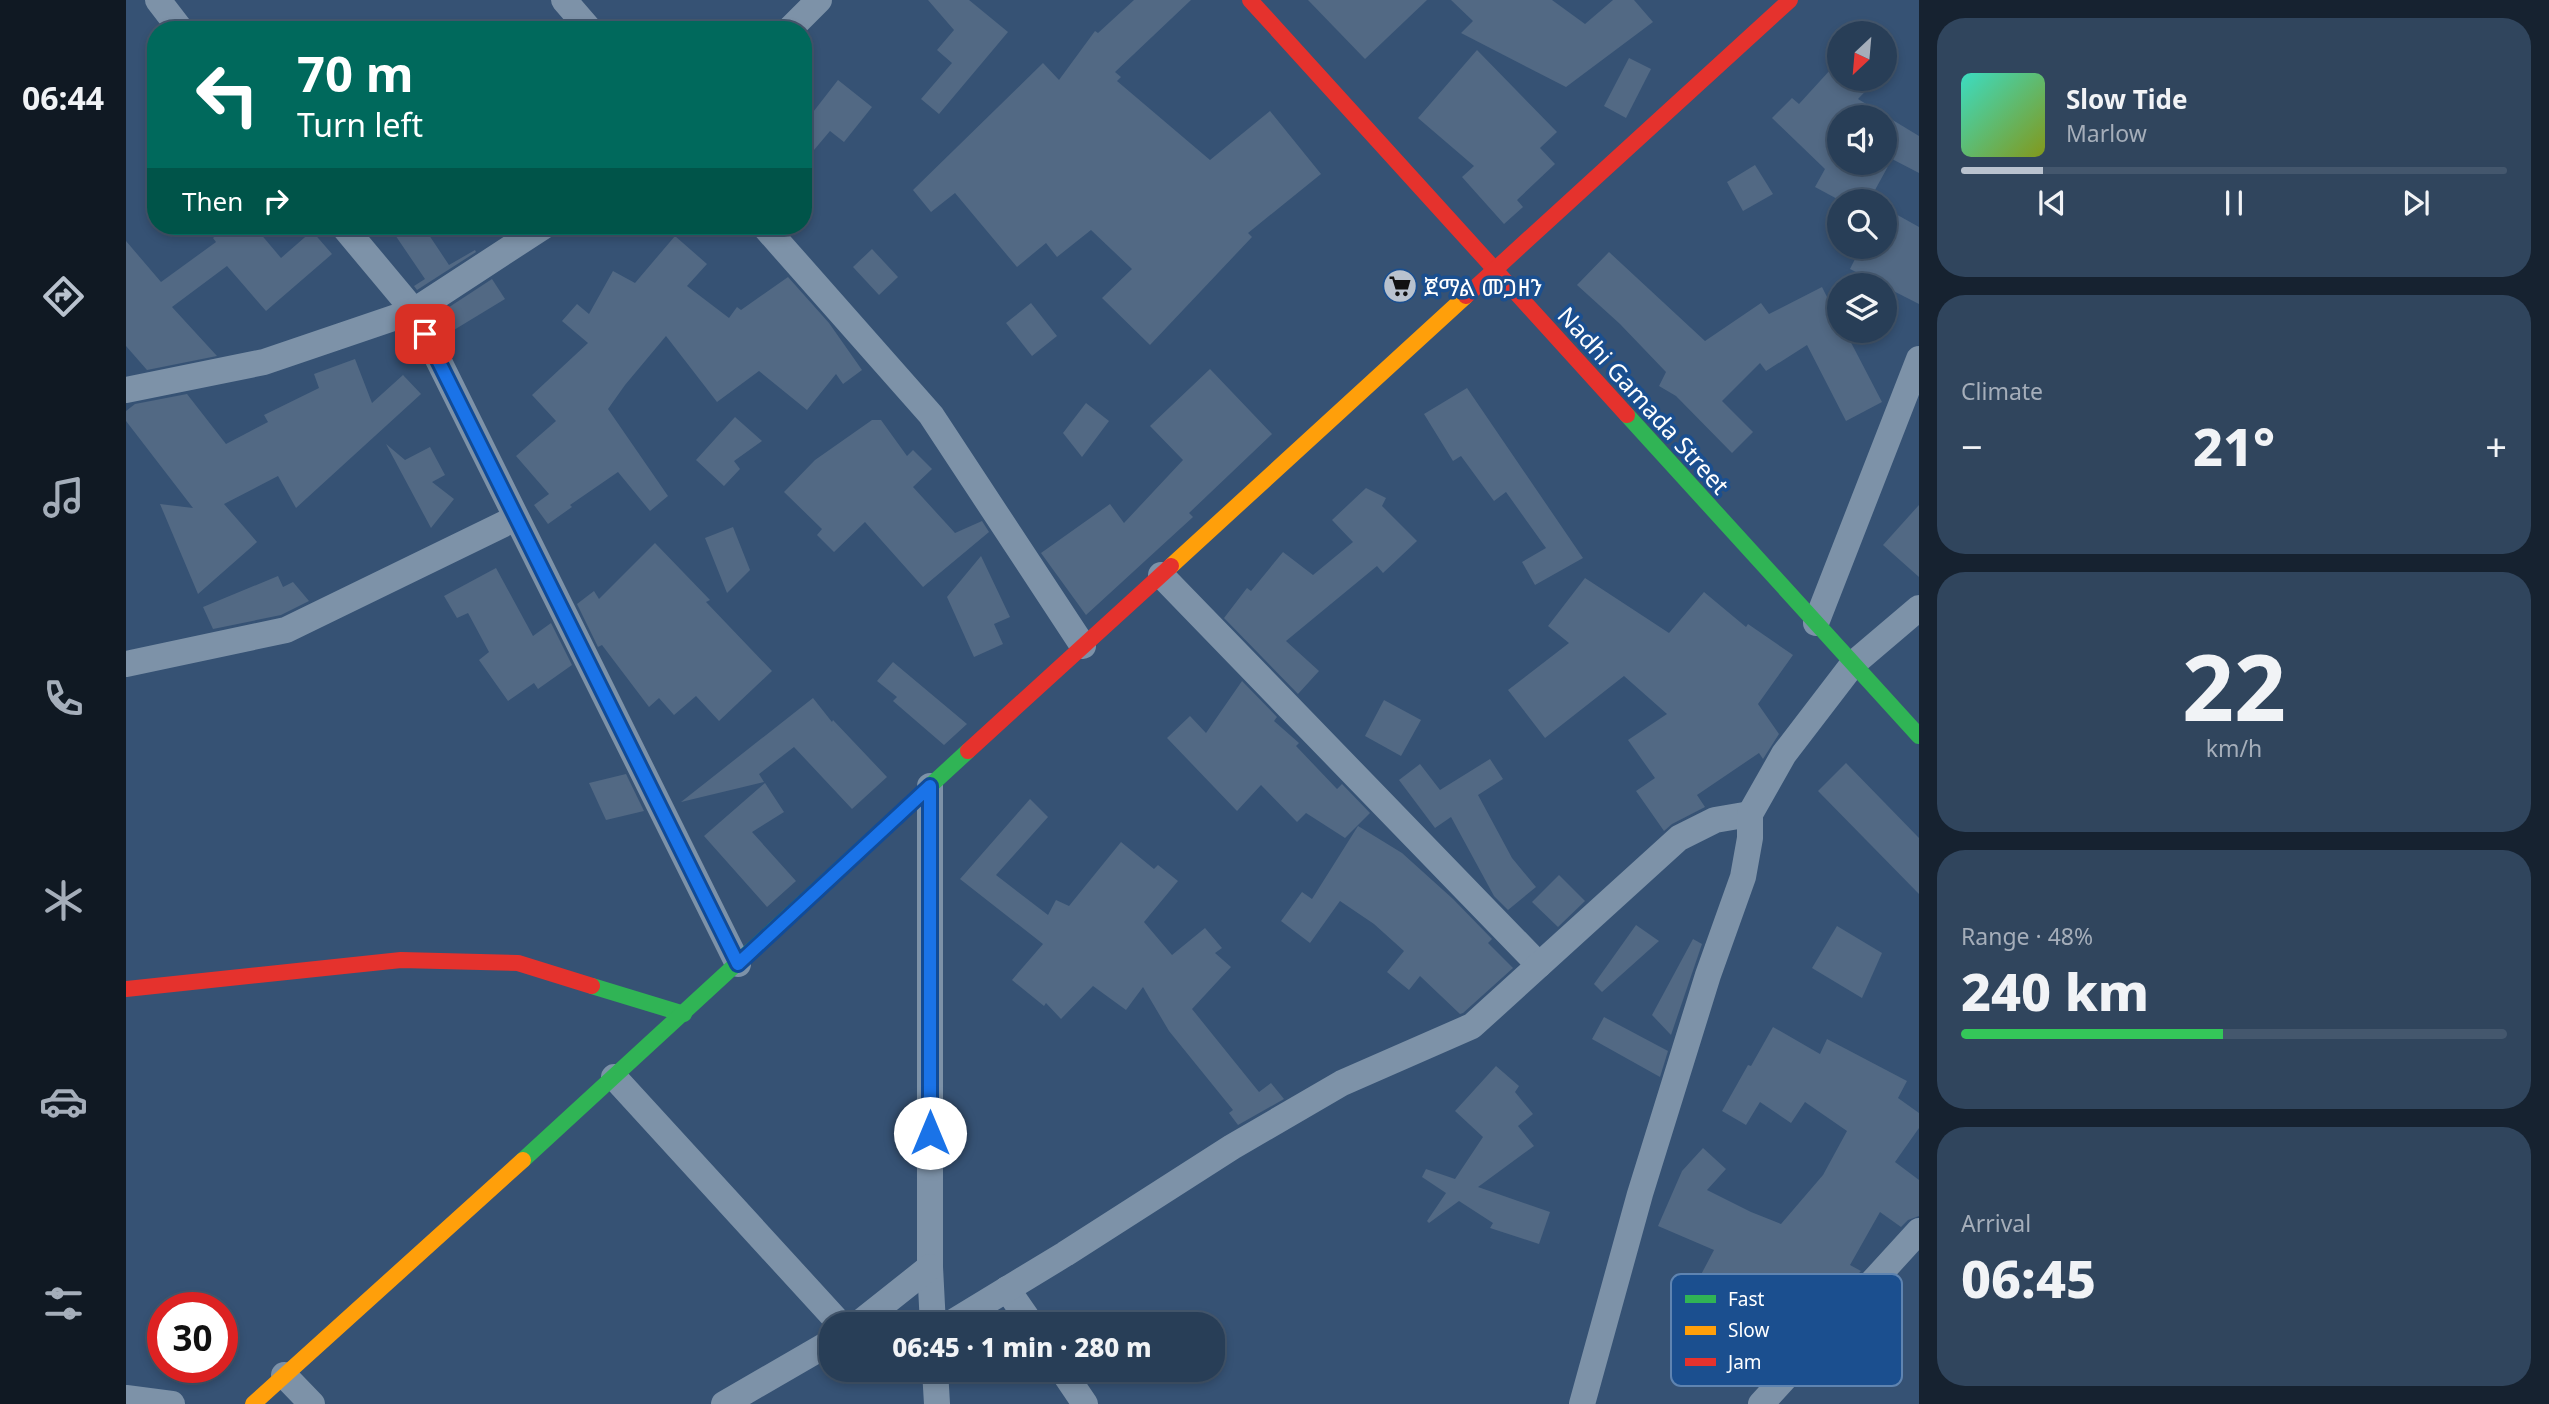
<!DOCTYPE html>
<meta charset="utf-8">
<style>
:root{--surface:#283e57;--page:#30455d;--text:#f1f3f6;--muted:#a5aeba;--line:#44576d;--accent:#b9c2ce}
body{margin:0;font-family:"Noto Sans","Noto Sans Ethiopic",sans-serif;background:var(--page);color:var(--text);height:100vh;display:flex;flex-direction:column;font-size:26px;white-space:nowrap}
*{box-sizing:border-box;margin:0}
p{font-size:23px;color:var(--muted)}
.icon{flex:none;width:38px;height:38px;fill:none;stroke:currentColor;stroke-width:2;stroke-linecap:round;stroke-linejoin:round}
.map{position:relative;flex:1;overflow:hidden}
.side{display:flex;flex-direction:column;gap:18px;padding:18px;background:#162230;width:630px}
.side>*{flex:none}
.banner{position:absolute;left:21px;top:21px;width:665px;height:214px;border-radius:28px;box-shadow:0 4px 10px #0003,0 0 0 2px var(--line);background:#00695c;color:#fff;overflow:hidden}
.needle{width:46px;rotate:206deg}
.fabs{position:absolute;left:1701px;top:21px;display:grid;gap:14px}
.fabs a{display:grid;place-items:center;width:70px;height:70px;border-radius:50%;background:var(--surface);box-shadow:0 4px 10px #0003,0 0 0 2px var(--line);font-size:35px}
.speed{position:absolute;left:21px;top:1292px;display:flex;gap:14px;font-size:35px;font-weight:700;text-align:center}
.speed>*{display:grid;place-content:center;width:91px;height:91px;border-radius:50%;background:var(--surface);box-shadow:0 4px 10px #0003,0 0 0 2px var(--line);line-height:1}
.speed .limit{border:10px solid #d22;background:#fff;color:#111}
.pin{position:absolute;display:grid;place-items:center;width:60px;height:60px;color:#fff;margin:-30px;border-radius:14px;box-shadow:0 4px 10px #0006}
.me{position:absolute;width:77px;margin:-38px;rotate:0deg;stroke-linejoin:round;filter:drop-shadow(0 0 5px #0008)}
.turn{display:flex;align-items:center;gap:24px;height:147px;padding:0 35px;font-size:32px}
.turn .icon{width:91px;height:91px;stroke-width:2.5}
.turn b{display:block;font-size:49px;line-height:60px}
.then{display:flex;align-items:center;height:66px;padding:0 35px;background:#0003;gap:14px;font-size:26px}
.big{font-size:52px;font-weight:800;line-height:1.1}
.side .card{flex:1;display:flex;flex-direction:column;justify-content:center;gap:10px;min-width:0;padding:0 24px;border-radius:28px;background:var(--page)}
.side .dial{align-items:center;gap:0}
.dial b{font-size:91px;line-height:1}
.song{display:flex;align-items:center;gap:21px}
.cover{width:84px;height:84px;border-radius:10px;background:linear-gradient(135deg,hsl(170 70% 55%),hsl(70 70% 35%))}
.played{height:7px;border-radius:4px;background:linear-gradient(90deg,var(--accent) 15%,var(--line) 15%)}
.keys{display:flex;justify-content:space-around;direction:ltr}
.heat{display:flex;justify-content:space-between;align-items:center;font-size:38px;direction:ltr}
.charge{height:10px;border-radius:5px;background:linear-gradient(90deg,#34c759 48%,var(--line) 0)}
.trip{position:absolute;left:693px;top:1312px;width:406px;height:70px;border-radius:28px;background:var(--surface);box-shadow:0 4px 10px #0003,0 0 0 2px var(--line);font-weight:800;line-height:70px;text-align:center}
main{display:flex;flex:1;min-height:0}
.tabs{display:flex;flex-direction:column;width:126px;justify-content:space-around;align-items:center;background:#101923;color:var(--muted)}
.tabs .icon{width:49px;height:49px}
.tabs .current{color:var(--accent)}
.tabs b{font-size:32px;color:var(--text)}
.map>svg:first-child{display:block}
</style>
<main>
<nav class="tabs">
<b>06:44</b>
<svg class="icon current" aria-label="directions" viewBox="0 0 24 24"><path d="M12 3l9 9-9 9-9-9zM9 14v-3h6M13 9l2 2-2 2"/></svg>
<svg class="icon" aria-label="music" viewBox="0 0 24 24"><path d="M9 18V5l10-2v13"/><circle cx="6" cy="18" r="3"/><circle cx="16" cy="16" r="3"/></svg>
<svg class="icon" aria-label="phone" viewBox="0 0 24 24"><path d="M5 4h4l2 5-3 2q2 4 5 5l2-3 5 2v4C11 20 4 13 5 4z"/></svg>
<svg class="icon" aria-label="climate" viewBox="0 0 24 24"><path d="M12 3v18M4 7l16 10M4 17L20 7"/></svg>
<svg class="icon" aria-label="car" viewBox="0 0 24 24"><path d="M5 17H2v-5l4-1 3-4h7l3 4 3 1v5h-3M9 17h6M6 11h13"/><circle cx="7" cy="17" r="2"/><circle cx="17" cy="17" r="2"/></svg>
<svg class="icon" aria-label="filters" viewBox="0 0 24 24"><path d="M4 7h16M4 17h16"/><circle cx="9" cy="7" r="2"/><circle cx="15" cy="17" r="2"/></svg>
</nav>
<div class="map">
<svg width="1793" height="1404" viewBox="0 0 1793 1404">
<rect width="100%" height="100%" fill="#365274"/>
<g fill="#526984" fill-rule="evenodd">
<path d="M802 0H843L882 32 813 114 795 99 826 63 811 50 828 30Z"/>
<path d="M1008 0H1065L989 72 995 77 991 81 1084 160 1144 111 1195 174 1122 233 1126 237 1024 345 976 298 1006 269 965 230 931 257 920 243 891 267 829 193 805 212 787 190 917 63 933 80 969 31 972 33Z"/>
<path d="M1182 0H1301L1239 59Z"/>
<path d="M1325 0H1426L1459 24 1487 0H1508L1527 22 1440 87 1335 33 1347 21Z"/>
<path d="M1351 50 1431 132 1414 148 1429 164 1391 200 1397 207 1378 224 1336 177 1348 166 1292 118Z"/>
<path d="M1503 58 1525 69 1500 118 1478 106Z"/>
<path d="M1705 69 1713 79H1751L1732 99 1793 136V173L1766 159 1743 201H1715L1689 187 1699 169 1646 118 1666 98 1673 104ZM1713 117H1759V163H1713Z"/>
<path d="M712 80 746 107 718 142 704 131 677 163V125Z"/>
<path d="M1629 165 1647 194 1617 211 1601 182Z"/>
<path d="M1759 208 1793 227V304L1724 269 1735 247H1759Z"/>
<path d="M101 226H128L155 258 186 231 206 254 140 311 101 266 46 307 91 356 21 370 0 346V241L35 282 90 242 87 238Z"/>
<path d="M263 226H297L323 265 349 250 350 252 291 290 288 286 299 279Z"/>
<path d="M549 236 581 264 561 286 603 318 611 307 615 310 662 277 703 323 736 370 717 384 710 374 681 410 633 371 591 402 540 336 499 385 482 409 542 496 524 511 492 472 444 505 446 507 422 524 408 505 423 494 390 456 430 421 406 395 462 343 436 321 451 304 463 314 487 271 509 283Z"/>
<path d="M746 249 772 277 753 295 727 267Z"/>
<path d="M1483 252 1579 341 1635 303 1643 314 1696 287 1713 321V331H1719L1756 402 1720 421 1681 345 1640 371 1634 363 1596 401 1627 432 1606 453 1550 396 1533 386 1540 372 1494 324 1451 285Z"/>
<path d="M366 279 379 299 318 336 308 317Z"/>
<path d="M905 303 931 336 906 356 880 323Z"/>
<path d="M229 359 246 403 277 375 295 394 170 508 152 476 98 504 131 542 72 594 34 504 67 508 0 421V411L9 404 61 394 100 444 142 422 138 415 193 388 188 374Z"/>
<path d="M1084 369 1146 434 1063 513 1067 517 960 615 915 553 984 504 998 523 1057 460 1024 426Z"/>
<path d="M1341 388 1457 558 1409 585 1396 562 1420 548 1380 492 1368 501 1335 456 1327 461 1298 414Z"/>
<path d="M960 403 983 421 956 457 937 433Z"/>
<path d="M609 417 636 441 608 461 614 469 598 486 570 460Z"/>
<path d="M746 420H755L781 456 787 450 806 469 787 487 829 533 856 521 863 532 797 587 739 522 708 552 691 535 696 529 658 492 689 460Z"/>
<path d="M260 444 279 460 304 447 319 475 306 482 328 499 305 528Z"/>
<path d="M1240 488 1260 498 1256 506 1291 541 1257 573 1251 566 1160 641 1193 671 1172 694 1098 618 1121 588 1125 591 1157 552 1187 575 1227 542 1206 520Z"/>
<path d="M1793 505V577L1757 545Z"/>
<path d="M607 527 624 570 601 593 579 538Z"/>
<path d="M529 543 584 600 580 602 646 671 593 721 570 696 548 715 533 698 523 707 476 645 472 647 451 604 468 591 473 599Z"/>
<path d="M855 556 884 617 868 624 877 644 848 657 821 597Z"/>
<path d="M370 568 407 636 425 623 446 665 412 689 408 683 382 701 353 660 363 652 342 613 331 618 318 596Z"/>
<path d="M152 576 157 587 167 582 183 601 155 615 87 629 77 607Z"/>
<path d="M1459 578 1543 633 1578 592 1620 627 1622 624 1667 655 1632 704 1653 734 1637 759 1633 753 1571 795 1579 807 1546 824 1538 831 1510 791 1529 778 1502 740 1541 714 1498 676 1419 738 1382 690 1443 643 1422 626Z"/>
<path d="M767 662 841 724 818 745 767 701 771 697 751 681Z"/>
<path d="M1116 681 1151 717 1148 721 1173 743 1170 746 1211 789 1216 784 1244 813 1219 838 1180 813 1171 822 1135 785 1111 811 1041 738 1064 716 1080 733Z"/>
<path d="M687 698 706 722 707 720 761 777 726 809 668 747 633 774 638 782 555 802Z"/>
<path d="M1258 700 1295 720 1275 756 1239 736Z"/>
<path d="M1364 759 1377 779 1352 795 1386 858 1410 887 1382 910 1368 896 1325 817 1309 828 1273 780 1294 764 1314 790Z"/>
<path d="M1720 763 1793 838V894L1692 791Z"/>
<path d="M500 774 518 811 480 820 463 783Z"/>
<path d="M639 783 658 812 626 832 670 881 641 907 578 836Z"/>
<path d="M904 799 922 817 870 875 922 915 930 900 943 906 995 842 1028 869 1032 865 1052 881 1018 922 1046 955 1079 928 1096 948 1089 953 1105 967 1066 1009 1133 1092 1145 1083 1158 1099 1112 1125 1103 1113 1107 1110 1043 1031 1017 987 1000 1010 967 986 935 1019 920 1003 918 1006 886 980 917 944 834 879Z"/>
<path d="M1232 826 1276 853 1327 899 1366 939 1362 943 1387 968 1337 1013 1334 1014 1294 976 1283 990 1261 972 1278 951 1248 924 1214 901 1184 943 1155 921 1176 892 1186 899Z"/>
<path d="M1433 875 1459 901 1432 927 1406 902Z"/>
<path d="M1510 925 1533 941 1476 992 1468 984Z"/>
<path d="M1711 926 1756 953 1736 998 1686 968Z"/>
<path d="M1567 939 1576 944 1545 1035 1526 1015Z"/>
<path d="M1478 1017 1542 1051 1534 1077 1466 1039Z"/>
<path d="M1647 1027 1694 1054 1701 1039 1781 1081 1772 1098 1793 1113V1128L1769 1162 1793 1180V1216L1782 1220 1775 1227 1754 1212 1724 1265 1735 1271 1689 1321 1686 1319 1690 1312 1632 1288 1611 1343 1588 1334 1592 1322 1559 1305 1588 1250 1532 1226 1556 1171 1577 1148 1600 1169 1581 1190 1625 1212 1655 1224 1697 1175 1721 1131 1679 1102 1665 1123 1634 1102 1620 1125 1596 1111 1622 1065 1625 1066Z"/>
<path d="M1370 1066 1393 1086 1389 1092 1407 1114 1392 1126 1408 1146 1352 1187 1424 1212 1413 1244 1364 1228 1367 1223 1333 1201 1303 1223 1301 1221 1320 1193 1296 1177 1300 1169 1329 1179 1357 1137 1329 1111Z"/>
</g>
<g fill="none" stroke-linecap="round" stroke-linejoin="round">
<g stroke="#7d92a8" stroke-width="26">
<path d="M32 0 55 30"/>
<path d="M438 0 464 30"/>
<path d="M663 30 693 0"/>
<path d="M217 226 288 311 612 964"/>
<path d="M638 226 805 415 957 646"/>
<path d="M0 390 138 362 288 311 418 226"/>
<path d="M1035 575 1413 965"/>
<path d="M1690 623 1793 359"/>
<path d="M0 664 160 630 390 518"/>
<path d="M804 786V1267L807 1325"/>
<path d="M488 1077 715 1325"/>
<path d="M881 1289 906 1325"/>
<path d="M731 1325 804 1267"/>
<path d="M822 1325 939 1254 1106 1147 1216 1083 1346 1026 1553 838 1589 820 1624 814"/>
<path d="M809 1370 811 1404"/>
<path d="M936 1370 959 1404"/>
<path d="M158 1375 186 1404"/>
<path d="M0 1398 46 1404"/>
<path d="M598 1404 705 1342"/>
<path d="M1456 1404 1514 1194 1582 975 1617 877 1624 838V814L1658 754 1727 664 1793 608"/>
<path d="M1635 1404 1793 1231"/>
</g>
<g stroke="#30b455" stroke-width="16">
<path d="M1501 415 1793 736"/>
<path d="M466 986 558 1014"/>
<path d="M397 1160 842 751"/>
</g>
<g stroke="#ff9f0a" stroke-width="16">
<path d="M1045 566 1340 296"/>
<path d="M127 1404 397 1160"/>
</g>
<g stroke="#e5322d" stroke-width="16">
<path d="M1124 0 1501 415"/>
<path d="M1340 296 1664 0"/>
<path d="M842 751 1045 566"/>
<path d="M0 989 275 960 392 963 466 986"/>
</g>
</g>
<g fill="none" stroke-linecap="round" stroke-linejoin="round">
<g stroke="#114b97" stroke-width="18">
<path id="route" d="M299 334 612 964 804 786V1133"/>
</g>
<use href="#route" stroke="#1a73e8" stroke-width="12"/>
</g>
<defs>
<g id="supermarket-disc" transform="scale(1.75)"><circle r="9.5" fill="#b9c2ce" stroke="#1b4f8f"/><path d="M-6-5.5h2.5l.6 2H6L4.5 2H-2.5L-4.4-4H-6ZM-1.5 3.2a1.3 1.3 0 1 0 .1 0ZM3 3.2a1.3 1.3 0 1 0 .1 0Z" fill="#111"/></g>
</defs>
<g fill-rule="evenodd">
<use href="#supermarket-disc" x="1274" y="286"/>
</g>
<g text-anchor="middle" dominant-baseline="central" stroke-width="7" stroke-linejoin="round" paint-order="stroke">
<g font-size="24" fill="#fff" stroke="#1b4f8f" text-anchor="start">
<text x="1298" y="286">ጀማል መጋዘን</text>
</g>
<g font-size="24" fill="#fff" stroke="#1b4f8f">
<text transform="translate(1518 400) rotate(48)">Nadhi Gamada Street</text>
</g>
</g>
<rect x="1545" y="1274" width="231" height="112" rx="10" fill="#1b4f8f" stroke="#5f84b1" stroke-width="2"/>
<rect x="1559" y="1295" width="31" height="8" fill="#30b455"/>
<rect x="1559" y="1326" width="31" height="9" fill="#ff9f0a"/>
<rect x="1559" y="1358" width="31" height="8" fill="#e5322d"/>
<g font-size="19" fill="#fff">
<text x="1602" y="1306">Fast</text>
<text x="1602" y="1337">Slow</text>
<text x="1602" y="1369">Jam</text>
</g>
</svg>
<div class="fabs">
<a><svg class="needle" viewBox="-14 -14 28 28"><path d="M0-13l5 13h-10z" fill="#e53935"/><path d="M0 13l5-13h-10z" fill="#a5aeba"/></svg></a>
<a><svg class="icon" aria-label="sound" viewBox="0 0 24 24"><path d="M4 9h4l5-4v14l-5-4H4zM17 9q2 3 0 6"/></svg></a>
<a><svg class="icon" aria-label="search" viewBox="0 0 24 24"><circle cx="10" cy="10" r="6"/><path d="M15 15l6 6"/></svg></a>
<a><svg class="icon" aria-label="layers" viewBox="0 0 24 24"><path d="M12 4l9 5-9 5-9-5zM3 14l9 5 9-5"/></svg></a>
</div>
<div class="speed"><div class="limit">30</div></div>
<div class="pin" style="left:299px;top:334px;background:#d93025"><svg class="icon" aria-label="arrive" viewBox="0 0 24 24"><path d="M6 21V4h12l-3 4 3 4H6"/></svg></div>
<svg class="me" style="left:804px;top:1133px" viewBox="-20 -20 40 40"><circle r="19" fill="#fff"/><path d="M0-13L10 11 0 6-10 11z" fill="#1a73e8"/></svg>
<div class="trip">06:45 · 1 min · 280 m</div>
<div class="banner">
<div class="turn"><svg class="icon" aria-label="left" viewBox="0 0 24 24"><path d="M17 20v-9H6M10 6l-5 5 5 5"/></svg><div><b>70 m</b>Turn left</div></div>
<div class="then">Then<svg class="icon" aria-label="right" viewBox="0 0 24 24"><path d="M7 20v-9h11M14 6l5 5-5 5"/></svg></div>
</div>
</div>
<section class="side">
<div class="card">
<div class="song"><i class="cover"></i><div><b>Slow Tide</b><p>Marlow</p></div></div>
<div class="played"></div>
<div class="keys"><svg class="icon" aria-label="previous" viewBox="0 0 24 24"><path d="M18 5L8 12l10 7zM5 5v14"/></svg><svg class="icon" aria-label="pause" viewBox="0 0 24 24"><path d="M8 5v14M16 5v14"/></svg><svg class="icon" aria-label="next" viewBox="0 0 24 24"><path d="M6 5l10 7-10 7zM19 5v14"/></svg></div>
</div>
<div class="card"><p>Climate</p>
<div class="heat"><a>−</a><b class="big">21°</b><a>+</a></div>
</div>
<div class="card dial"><b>22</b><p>km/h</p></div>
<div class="card"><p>Range · 48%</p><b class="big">240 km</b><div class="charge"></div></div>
<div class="card"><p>Arrival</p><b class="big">06:45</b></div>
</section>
</main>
